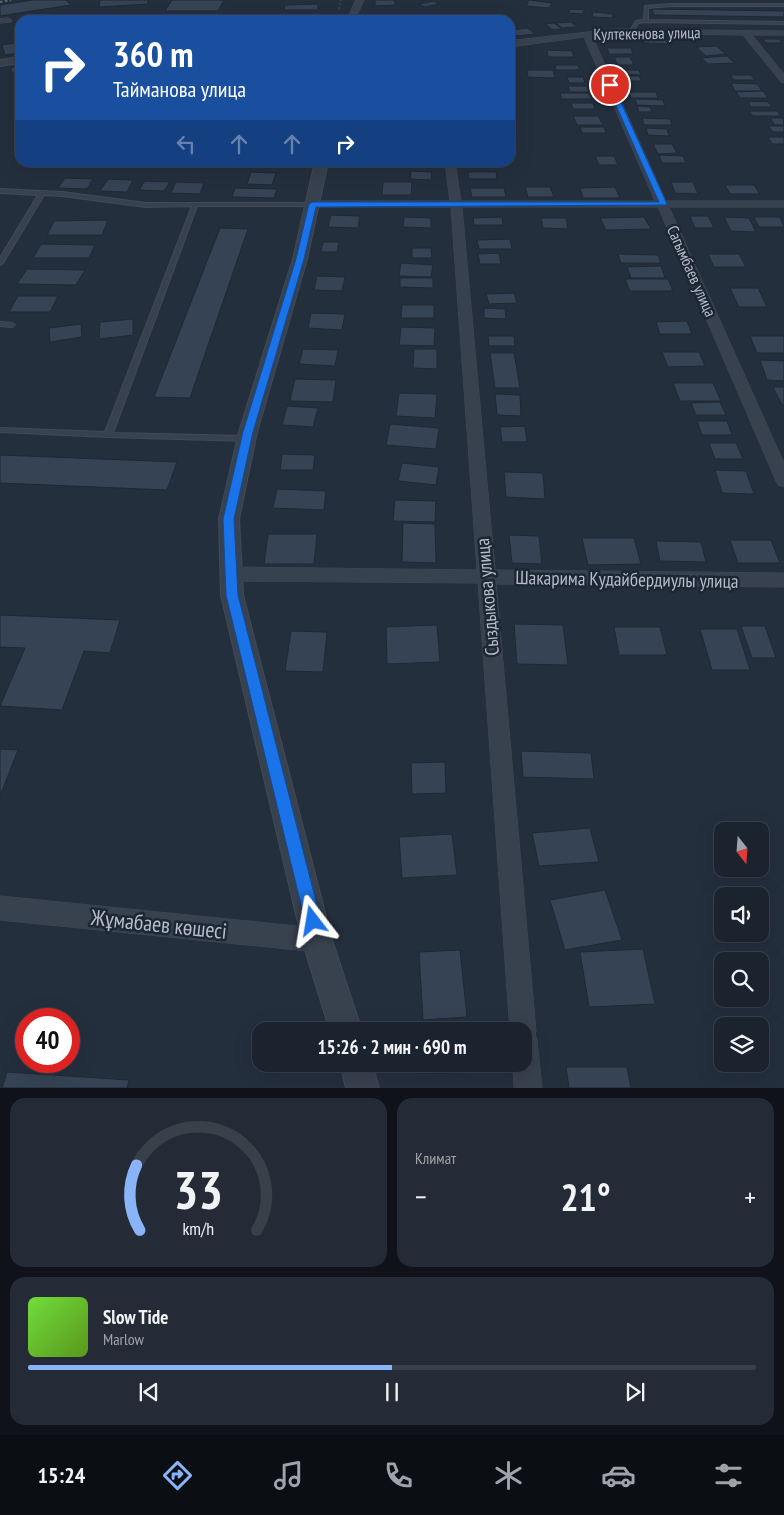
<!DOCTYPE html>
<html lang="ru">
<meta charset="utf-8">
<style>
:root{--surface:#1b232e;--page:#242b36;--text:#f1f3f6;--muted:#a0a4aa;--line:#39404a;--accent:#8ab4f8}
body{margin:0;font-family:"PT Sans Narrow",sans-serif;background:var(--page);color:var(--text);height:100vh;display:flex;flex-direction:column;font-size:19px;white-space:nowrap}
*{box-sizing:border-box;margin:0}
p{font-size:16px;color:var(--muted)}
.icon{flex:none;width:28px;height:28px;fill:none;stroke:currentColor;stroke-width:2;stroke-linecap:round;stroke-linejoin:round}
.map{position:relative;height:1088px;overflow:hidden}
.drawer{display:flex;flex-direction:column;gap:10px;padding:10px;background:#0f1319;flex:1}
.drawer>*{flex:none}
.top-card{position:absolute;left:15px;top:15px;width:500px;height:152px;border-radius:15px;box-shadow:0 5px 20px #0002,0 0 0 1px var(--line);background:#1a4fa0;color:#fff;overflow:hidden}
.needle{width:32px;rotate:163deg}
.fabs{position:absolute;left:714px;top:822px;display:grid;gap:10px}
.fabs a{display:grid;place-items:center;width:55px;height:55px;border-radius:10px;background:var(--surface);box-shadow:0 5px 20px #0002,0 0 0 1px var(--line);font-size:25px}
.speed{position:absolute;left:15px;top:1008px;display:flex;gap:10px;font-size:25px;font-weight:700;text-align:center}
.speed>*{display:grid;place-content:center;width:65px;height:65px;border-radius:50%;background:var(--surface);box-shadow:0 5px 20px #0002,0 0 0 1px var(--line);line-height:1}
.speed .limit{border:8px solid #d22;background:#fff;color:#111}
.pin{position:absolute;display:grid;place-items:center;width:42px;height:42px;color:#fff;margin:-21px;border:2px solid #fff;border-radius:50%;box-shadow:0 1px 5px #0007}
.me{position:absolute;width:55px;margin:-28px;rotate:346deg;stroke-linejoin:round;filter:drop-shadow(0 0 4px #0008)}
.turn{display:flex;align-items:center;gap:18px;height:105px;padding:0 15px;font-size:22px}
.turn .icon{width:65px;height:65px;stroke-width:2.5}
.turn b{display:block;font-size:35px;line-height:42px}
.lanes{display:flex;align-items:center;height:48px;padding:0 15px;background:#0003;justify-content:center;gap:25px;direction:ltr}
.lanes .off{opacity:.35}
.big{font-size:38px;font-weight:800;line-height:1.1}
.drawer .widget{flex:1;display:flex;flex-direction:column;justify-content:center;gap:8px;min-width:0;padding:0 18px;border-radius:15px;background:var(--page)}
.drawer .dial{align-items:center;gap:0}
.dial svg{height:130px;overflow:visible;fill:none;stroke:var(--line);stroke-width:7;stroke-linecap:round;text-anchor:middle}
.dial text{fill:var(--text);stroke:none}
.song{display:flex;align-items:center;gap:15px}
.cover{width:60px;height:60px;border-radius:8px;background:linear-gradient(135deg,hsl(100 70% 55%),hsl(90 70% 35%))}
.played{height:5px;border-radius:2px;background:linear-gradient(90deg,var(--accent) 50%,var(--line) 50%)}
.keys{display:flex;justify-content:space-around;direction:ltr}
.heat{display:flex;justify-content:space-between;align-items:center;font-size:28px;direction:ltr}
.drawer .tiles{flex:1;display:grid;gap:10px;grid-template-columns:1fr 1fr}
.widget:last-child{grid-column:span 2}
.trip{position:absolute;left:252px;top:1022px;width:280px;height:50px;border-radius:15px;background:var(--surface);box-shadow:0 5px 20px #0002,0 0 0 1px var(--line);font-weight:800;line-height:50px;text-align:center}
.menu{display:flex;height:80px;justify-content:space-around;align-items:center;background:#0b0e12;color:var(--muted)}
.menu .icon{width:35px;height:35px}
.menu .selected{color:var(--accent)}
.menu b{font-size:22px;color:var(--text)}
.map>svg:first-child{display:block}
</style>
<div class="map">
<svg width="784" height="1088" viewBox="0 0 784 1088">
<rect width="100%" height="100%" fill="#242f3e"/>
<g fill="#364354" stroke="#1f2835">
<path d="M33 0H66L71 5 0 16V5Z"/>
<path d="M100 0H148V4L99 7Z"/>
<path d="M172 0H224L218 11H165Z"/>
<path d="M375 0H395V5L375 6Z"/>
<path d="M529 0 552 3 549 8 526 6Z"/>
<path d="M434 1 439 4 425 7 419 4Z"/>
<path d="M318 4V10H284L285 5Z"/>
<path d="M571 9 585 10 582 14 568 13Z"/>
<path d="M652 9 784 11V17L654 15Z"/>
<path d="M593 12 613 14V18L592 17Z"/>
<path d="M571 22 577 27 562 28 556 23Z"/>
<path d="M554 23 562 29 553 30 545 24Z"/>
<path d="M528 28 535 34 517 36 510 30Z"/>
<path d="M604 37H630L632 42H606Z"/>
<path d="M642 37 667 38 670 44 644 43Z"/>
<path d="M763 39H779L782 43H766Z"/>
<path d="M15 43 19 53 5 55 2 45Z"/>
<path d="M716 46 726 54 706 56 696 47Z"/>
<path d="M607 48H631L633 54H609Z"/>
<path d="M547 50 572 51 574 57H548Z"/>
<path d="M727 56 735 63 708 64 701 58Z"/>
<path d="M614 57H630L634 65H618Z"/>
<path d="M555 65H578L580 70H556Z"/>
<path d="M20 66V73L13 74 10 68Z"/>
<path d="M527 70H553L555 78 528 77Z"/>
<path d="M617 70H639L641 75 619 74Z"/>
<path d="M730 75H751L755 80H734Z"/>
<path d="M618 76H639L642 81H621Z"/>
<path d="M567 77H583L585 83H569Z"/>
<path d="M731 83 757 84 762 91H735Z"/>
<path d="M568 86H587L589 92H570Z"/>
<path d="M763 91 768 98H740L736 92Z"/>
<path d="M628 92H656L658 98H631Z"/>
<path d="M560 93H589L592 99H562Z"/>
<path d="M635 99 663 100 665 106 637 105Z"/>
<path d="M748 101 768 102 772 107H751Z"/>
<path d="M571 103H593L595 109H573Z"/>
<path d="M637 106 650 107 652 112H639Z"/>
<path d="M749 111H777L781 116H753Z"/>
<path d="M573 116H598L603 125H577Z"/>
<path d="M642 118 670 119 672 125H644Z"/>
<path d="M770 118H783L784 125H775Z"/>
<path d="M768 126H784V132H773Z"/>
<path d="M580 127H604L606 133H582Z"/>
<path d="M646 128 667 129 669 136 648 135Z"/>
<path d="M768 137H784V144H772Z"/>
<path d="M653 144H672L677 153 658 154Z"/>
<path d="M659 155 683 156 686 163H662Z"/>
<path d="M595 156H614L618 165H599Z"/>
<path d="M255 162H280L279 167 254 166Z"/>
<path d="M406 162H429L430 165H406Z"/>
<path d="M467 162H497L498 165H467Z"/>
<path d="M411 171 432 172 431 180 410 179Z"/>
<path d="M251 172 276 173 272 185 247 184Z"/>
<path d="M468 172H496L497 179H469Z"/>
<path d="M65 178 93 179 87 189 58 188Z"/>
<path d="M108 179 133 180 127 192 100 191Z"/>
<path d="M145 181 170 182 164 191 139 190Z"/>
<path d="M176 182 204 183 200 194 171 193Z"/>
<path d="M383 182H412L411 195H382Z"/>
<path d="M671 182H693L698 194 675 193Z"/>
<path d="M725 185H754L760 194H730Z"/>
<path d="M525 187H550L554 197H528Z"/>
<path d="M615 187 620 198H583L580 188Z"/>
<path d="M235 188 277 189 274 198 232 197Z"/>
<path d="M470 188H504L506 197H472Z"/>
<path d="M331 215 360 216 358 228 328 227Z"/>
<path d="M690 216H708L714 228H695Z"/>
<path d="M404 217 431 218V228L403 227Z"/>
<path d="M502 217 503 225H474L473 218Z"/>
<path d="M644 217 651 229 606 230 600 218Z"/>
<path d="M724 217 749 218 756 232 731 231Z"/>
<path d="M754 217H780L784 227H759Z"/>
<path d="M541 218H566L568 229 543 228Z"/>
<path d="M108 220 102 235H47L54 221Z"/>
<path d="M220 228 248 229 190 398 154 397Z"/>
<path d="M510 239 512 249H479L477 240Z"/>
<path d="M323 242H339L337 252H321Z"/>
<path d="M41 244 95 245 89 258H33Z"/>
<path d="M412 248H431L432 258H412Z"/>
<path d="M499 253 501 264H480L478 254Z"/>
<path d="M618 254 658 255 661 263H621Z"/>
<path d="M708 254H739L746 267H714Z"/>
<path d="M401 263 433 265 431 277 399 276Z"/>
<path d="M661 266 665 278H631L627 267Z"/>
<path d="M27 269 85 270 76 285 17 284Z"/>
<path d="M317 276 345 277 342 291 314 290Z"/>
<path d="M400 278H433V288L400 287Z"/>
<path d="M625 279H668L673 291H630Z"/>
<path d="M730 288H758L767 307H739Z"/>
<path d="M514 293 517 303 489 304 486 294Z"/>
<path d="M18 296H58L50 312H9Z"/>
<path d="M402 305H434V318H401Z"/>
<path d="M484 308 505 309 506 319 484 318Z"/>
<path d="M311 313 345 314 342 330 308 328Z"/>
<path d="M133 319V335L99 339 100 322Z"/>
<path d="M687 321 692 334H660L656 322Z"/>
<path d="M81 324 82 337 50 342 49 328Z"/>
<path d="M401 327 435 328 434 346 399 345Z"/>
<path d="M488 336H514L515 346H489Z"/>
<path d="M750 336H784V353H757Z"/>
<path d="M303 349 338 350 335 366 299 364Z"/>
<path d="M414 349H437V369L413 368Z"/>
<path d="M662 352H699L705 366 668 367Z"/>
<path d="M490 353H514L520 388H495Z"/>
<path d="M760 360 784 361V381L767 380Z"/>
<path d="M295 379 336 380 333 402 290 401Z"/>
<path d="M673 383H713L721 401H680Z"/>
<path d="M773 387H784V405H782Z"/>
<path d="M399 393 437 394 435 418 396 416Z"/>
<path d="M495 394 520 395 521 416 497 415Z"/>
<path d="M720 402 726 415H696L691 403Z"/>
<path d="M287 406 318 408 313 427 282 425Z"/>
<path d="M697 421H727L732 435H702Z"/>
<path d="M390 424 439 428 436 449 386 445Z"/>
<path d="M525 426 527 442H502L500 427Z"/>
<path d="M709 443H736L743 459H715Z"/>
<path d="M282 454 315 455 313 470H280Z"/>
<path d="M0 455 177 462 167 490 0 483Z"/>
<path d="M402 463 439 467 436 485 398 481Z"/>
<path d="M715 470 746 471 754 494 722 493Z"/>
<path d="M504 472 543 473 545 499 506 497Z"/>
<path d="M277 489 326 491 324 510 273 508Z"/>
<path d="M395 500 436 501 435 522 393 521Z"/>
<path d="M403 523 435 524 436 563 402 562Z"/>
<path d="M268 534H317L314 564H264Z"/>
<path d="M509 535 539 536 542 564 512 563Z"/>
<path d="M582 538H634L641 564 588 565Z"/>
<path d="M730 540H771L780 563H738Z"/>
<path d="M656 541 701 542 706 562 660 561Z"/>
<path d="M0 615 120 620 110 653 84 651 62 710 0 706 25 648 0 647Z"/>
<path d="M514 624 563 625 568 665 517 664Z"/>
<path d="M437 625 440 662 387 664 386 627Z"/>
<path d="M741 626H765L776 658H752Z"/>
<path d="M614 627H660L667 655H619Z"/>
<path d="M700 629H737L750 670H712Z"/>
<path d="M291 631 327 632 323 672 285 671Z"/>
<path d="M0 749 18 750 0 796Z"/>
<path d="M521 751 591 753 594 779 523 777Z"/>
<path d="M445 762 446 793 412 794 411 763Z"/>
<path d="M590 828 599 862 539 866 532 833Z"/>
<path d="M452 834 457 875 402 878 399 837Z"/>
<path d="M605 890 622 940 565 950 550 900Z"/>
<path d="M643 949 655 1004 589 1007 580 952Z"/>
<path d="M460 950 467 1017 423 1020 419 952Z"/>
<path d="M415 1026 467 1027 468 1031H415Z"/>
<path d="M415 1064H469V1074L415 1073Z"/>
<path d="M566 1067H627L631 1088H569Z"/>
<path d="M7 1072 129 1080 127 1088H2Z"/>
</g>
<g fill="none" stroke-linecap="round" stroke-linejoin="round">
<g stroke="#414a57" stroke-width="2">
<g id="service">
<path d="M671 4H784V6H671L648 8V20L784 22V24L646 22 638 23 633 32 630 31 636 21 644 20 645 6Z"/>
<path d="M0 189 62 192 146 203H315L316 204 313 206H197L113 433 246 436 249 437 250 439 249 441 108 437 0 432V428L105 432 192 206 146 207 62 196 44 195 3 263 0 265V258L38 195 0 193Z"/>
<path d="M0 322 12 323 15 325 12 327 0 326Z"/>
</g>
</g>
<g stroke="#414a57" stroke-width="1">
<g id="minor">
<path d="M356 0H364L355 20H347Z"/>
<path d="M8 18 12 20 11 22 0 23V19Z"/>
<path d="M615 29 784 31V35H752L784 74V83L781 82 743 35 615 33 592 36 666 201H784V207H669L784 463V487L778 485 776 481 658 207H462L495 570 784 573V587L496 584 536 1031 535 1034 537 1040 542 1088H514L513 1064H524V1031H510L478 583 231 581 225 579 222 574 225 569 231 567 477 570 451 207H313L307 204 313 201H450L445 162H455L461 201H655L584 37 510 47V41Z"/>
<path d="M0 896 317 928 326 931 329 940 326 949 317 952 0 920Z"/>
</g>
</g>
<g stroke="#414a57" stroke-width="2">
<g id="tertiary">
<path d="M20 57V63L0 66V60Z"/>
<path d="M315 162H328L307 259 257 432 239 519 243 595 332 940 362 1031H330L302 940 221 595 219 519 239 432 293 259Z"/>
<path d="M340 1064H372L379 1088H346Z"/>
</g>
</g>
<path stroke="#3f5557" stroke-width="1" stroke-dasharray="2 2" stroke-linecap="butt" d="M339 9 341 0"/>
<use href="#service" fill="#38414e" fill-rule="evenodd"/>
<use href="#minor" fill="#38414e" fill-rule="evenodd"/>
<use href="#tertiary" fill="#38414e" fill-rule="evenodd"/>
<path stroke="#5a6575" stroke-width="2" stroke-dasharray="2.5 2.5" stroke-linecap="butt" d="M0 2 11 0"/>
</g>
<path fill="#1a73e8" stroke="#114b97" d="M610 83 613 85 667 204 666 205 316 207 304 259 253 432 234 519 238 595 321 921 318 927 313 929 307 927 305 921 226 595 223 519 243 432 296 259 309 204 313 202H659L607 85Z"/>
<g text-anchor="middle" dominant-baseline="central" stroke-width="5" stroke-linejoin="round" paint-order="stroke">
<g font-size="16" fill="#b4bcc9" stroke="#1d2633">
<text transform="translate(647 33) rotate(-1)">Култекенова улица</text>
<text transform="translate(692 271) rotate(66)">Сагымбаев улица</text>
</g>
<g font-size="19" fill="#b4bcc9" stroke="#1d2633">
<text transform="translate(627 579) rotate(1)">Шакарима Кудайбердиулы улица</text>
<text transform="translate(487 597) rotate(-95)">Сыздыкова улица</text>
</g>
<g font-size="22" fill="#b4bcc9" stroke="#1d2633">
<text transform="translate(159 924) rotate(6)">Жұмабаев көшесі</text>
</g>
</g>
</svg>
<div class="fabs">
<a><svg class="needle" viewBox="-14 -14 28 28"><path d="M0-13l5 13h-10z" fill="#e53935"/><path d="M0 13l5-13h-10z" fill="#a0a4aa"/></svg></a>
<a><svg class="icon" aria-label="sound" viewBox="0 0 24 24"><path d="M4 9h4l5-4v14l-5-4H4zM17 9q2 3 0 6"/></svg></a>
<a><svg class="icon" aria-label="search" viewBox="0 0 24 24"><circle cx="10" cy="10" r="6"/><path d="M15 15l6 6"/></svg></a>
<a><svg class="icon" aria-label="layers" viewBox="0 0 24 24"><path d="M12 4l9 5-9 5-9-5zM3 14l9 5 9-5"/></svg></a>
</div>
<div class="speed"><div class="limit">40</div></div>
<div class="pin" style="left:610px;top:85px;background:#d93025"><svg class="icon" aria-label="arrive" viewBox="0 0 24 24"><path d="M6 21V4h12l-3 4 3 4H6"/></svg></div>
<svg class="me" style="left:313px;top:921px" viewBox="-20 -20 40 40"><path d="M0-17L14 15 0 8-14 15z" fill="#1a73e8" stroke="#fff" stroke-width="4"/></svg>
<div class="trip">15:26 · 2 мин · 690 m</div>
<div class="top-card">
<div class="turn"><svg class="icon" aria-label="right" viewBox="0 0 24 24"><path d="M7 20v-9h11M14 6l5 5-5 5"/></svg><div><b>360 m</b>Тайманова улица</div></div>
<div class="lanes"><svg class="icon off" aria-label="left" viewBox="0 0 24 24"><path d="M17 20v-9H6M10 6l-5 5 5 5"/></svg><svg class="icon off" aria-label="ahead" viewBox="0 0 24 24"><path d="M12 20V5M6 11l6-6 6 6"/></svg><svg class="icon off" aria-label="ahead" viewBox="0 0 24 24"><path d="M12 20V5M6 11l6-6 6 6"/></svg><svg class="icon" aria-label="right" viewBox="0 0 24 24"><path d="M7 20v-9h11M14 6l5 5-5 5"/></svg></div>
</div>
</div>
<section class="drawer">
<div class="tiles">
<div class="widget dial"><svg viewBox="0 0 100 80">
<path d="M14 69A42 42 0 1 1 86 69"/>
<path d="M14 69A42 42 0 0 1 12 29" stroke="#8ab4f8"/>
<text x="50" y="56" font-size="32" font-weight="700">33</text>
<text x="50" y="72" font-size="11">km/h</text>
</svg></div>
<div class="widget"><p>Климат</p>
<div class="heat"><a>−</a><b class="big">21°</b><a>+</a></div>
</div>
<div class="widget">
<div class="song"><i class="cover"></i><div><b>Slow Tide</b><p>Marlow</p></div></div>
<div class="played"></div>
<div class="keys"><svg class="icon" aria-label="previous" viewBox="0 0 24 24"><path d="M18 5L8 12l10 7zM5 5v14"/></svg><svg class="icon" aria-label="pause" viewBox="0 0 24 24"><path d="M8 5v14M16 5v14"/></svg><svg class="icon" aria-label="next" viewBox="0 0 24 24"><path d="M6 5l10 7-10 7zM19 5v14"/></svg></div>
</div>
</div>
</section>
<nav class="menu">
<b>15:24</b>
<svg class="icon selected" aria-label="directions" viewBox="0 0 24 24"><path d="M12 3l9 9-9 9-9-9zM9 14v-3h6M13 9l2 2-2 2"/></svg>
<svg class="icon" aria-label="music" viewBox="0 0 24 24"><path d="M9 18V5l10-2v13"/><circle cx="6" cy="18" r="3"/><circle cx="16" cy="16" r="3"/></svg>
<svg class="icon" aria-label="phone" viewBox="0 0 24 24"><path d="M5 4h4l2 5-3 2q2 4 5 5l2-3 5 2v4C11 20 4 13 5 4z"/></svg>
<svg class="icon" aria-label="climate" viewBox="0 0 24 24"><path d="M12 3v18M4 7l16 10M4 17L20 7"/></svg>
<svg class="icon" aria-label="car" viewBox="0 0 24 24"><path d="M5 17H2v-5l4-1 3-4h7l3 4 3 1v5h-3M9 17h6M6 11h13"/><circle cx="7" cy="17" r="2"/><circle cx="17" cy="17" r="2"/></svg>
<svg class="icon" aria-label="filters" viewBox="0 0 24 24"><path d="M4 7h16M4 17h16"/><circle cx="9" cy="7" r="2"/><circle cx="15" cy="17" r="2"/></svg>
</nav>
